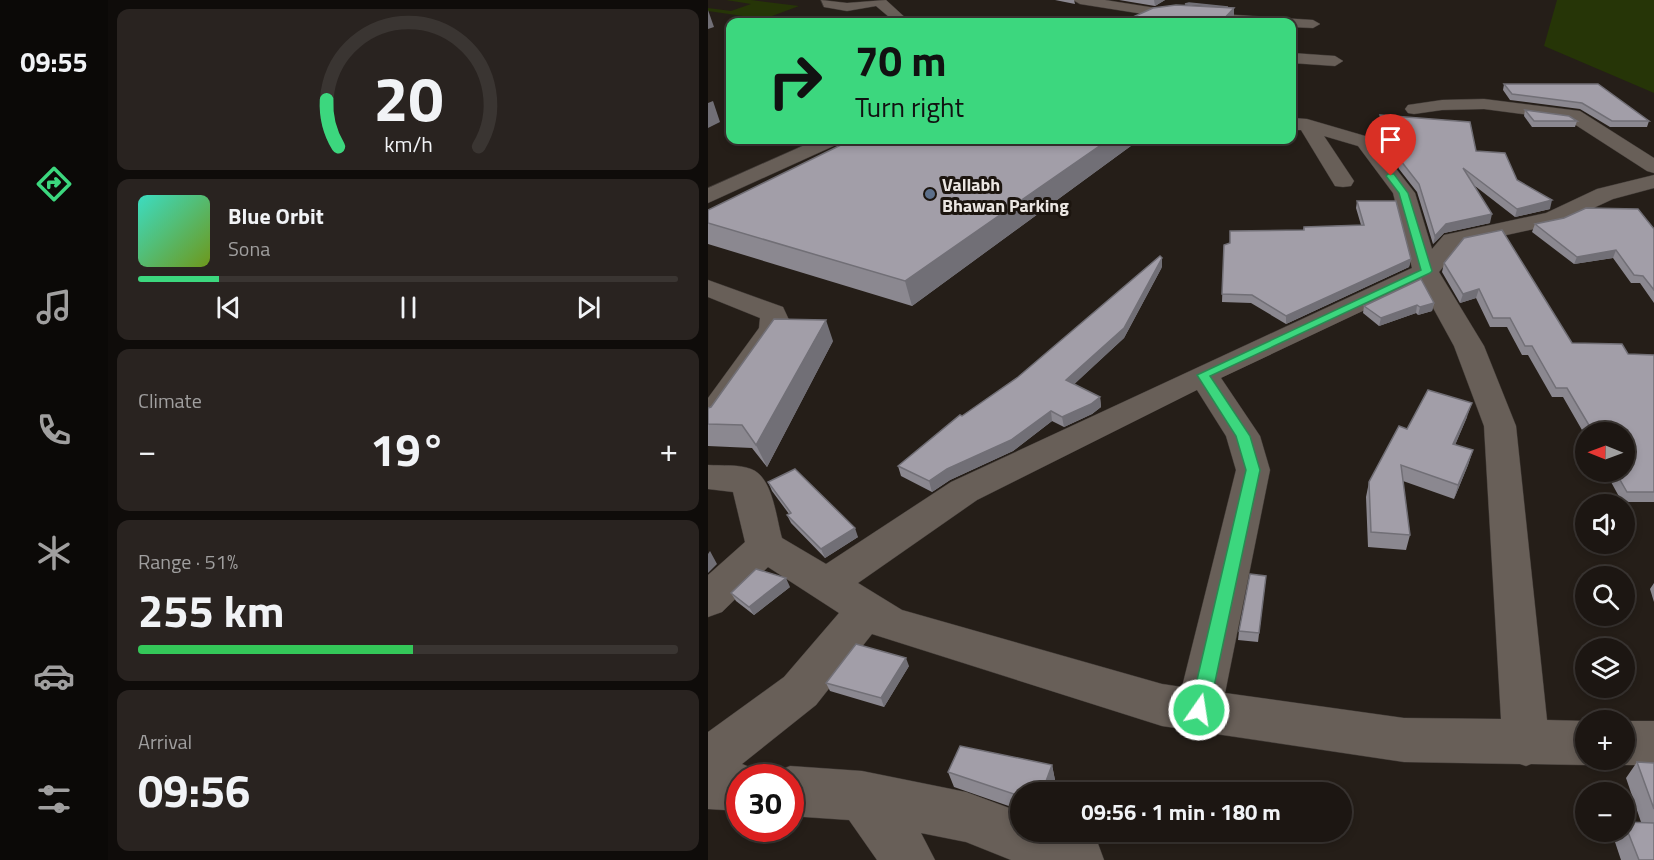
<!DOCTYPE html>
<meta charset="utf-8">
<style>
:root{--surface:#1c1612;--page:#292320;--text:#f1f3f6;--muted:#a09f9f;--line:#3a3532;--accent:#3cd77e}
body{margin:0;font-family:"Titillium Web",sans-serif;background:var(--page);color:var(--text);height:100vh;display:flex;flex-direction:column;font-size:22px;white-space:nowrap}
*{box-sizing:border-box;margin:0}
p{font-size:20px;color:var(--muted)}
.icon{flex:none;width:33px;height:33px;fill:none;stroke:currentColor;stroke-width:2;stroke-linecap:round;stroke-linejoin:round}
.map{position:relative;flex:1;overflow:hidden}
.side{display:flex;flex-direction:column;gap:9px;padding:9px;background:#0f0c0a;width:600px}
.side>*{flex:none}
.guide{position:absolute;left:18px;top:18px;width:570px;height:126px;border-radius:12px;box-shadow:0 3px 9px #0003,0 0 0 2px var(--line);background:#3cd77e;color:#111;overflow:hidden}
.needle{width:39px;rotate:271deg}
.tools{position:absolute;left:867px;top:422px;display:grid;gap:12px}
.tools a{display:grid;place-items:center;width:60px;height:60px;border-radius:50%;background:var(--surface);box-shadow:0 3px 9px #0003,0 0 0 2px var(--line);font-size:30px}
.speed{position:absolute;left:18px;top:764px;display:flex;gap:12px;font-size:30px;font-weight:700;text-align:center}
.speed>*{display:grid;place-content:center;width:78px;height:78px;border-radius:50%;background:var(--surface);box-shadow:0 3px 9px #0003,0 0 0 2px var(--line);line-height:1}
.speed .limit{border:9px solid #d22;background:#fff;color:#111}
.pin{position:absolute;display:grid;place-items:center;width:51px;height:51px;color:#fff;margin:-62px -26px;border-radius:50% 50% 50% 0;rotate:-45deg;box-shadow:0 0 6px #0007}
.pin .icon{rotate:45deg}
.me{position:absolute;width:66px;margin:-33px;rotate:13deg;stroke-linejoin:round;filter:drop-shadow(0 0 4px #0008)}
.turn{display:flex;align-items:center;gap:21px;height:126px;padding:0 30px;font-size:27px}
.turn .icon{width:78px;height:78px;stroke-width:2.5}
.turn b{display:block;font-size:42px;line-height:51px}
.big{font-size:45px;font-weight:700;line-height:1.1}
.side .card{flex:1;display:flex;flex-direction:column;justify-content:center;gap:9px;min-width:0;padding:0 21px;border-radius:12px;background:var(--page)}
.side .dial{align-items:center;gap:0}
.dial svg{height:156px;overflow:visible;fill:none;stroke:var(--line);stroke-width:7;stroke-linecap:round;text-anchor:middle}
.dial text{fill:var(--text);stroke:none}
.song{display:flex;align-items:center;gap:18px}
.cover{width:72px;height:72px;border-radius:9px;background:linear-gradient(135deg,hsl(170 70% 55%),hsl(80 70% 35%))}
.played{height:6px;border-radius:3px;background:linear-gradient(90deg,var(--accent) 15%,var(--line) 15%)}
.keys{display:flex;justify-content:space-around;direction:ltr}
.heat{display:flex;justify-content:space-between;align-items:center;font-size:33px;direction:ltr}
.charge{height:9px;border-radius:4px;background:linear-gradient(90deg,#34c759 51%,var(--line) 0)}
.trip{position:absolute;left:302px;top:782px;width:342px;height:60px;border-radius:30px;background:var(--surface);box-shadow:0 3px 9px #0003,0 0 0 2px var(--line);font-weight:700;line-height:60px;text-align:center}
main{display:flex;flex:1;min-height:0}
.menu{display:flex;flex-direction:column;width:108px;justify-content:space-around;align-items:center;background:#0b0907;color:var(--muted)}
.menu .icon{width:42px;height:42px}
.menu .on{color:var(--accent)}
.menu b{font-size:27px;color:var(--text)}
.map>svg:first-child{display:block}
</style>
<main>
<nav class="menu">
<b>09:55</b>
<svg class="icon on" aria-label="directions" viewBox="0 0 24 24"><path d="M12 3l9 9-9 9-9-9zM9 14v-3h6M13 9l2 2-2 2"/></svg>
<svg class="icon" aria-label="music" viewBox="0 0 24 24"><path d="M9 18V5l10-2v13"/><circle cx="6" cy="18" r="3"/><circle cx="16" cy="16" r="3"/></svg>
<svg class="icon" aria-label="phone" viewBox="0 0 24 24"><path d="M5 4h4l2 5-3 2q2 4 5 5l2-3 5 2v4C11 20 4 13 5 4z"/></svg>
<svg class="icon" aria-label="climate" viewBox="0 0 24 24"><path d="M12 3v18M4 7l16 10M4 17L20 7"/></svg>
<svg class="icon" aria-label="car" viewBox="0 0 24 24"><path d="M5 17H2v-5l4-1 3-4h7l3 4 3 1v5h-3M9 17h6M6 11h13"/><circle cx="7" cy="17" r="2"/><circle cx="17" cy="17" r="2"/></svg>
<svg class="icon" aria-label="filters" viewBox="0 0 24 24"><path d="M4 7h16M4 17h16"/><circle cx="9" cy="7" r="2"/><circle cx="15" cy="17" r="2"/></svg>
</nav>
<section class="side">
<div class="card dial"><svg viewBox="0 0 100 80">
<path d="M14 69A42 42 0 1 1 86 69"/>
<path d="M14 69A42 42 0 0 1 8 45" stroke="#3cd77e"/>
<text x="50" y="56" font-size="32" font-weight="700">20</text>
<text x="50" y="72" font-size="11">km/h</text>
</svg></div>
<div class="card">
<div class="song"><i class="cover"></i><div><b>Blue Orbit</b><p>Sona</p></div></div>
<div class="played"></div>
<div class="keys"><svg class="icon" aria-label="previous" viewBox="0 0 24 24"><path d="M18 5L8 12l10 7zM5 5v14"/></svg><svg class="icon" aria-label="pause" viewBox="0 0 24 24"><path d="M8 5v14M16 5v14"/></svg><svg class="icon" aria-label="next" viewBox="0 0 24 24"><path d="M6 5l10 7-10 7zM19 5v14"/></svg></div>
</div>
<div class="card"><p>Climate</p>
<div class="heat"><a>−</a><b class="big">19°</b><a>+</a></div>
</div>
<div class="card"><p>Range · 51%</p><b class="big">255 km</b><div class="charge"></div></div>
<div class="card"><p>Arrival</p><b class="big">09:56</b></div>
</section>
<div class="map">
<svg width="946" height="860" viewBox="0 0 946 860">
<rect width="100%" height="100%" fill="#251e18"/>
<g fill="#263507">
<path d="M18 0H43L91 6 56 19 0 11V8L23 11 43 4Z"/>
<path d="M849 0H946V93L836 46Z"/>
</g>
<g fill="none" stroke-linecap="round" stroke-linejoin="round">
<g stroke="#3f3935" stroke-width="1">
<g id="minor">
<path d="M113 0 139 3 178 0 202 22H187L168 6 139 11 116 7Z"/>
<path d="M365 0H397L467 11 605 20 612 24 605 28 584 27V22H518L468 19 456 22H436L438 19 448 16 372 4Z"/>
<path d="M584 53 627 56 635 61 627 66 584 63Z"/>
<path d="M776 99 872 111 946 158V173L939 171 860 120 776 109 734 110 706 114 700 113 697 109 700 105 734 100Z"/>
<path d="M584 118 599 119 664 138 707 193 724 249 736 235 838 213 889 189 946 175V188L905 199 853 223 753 245 731 272 776 346 808 426 839 720 878 721V759H894L878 765 823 764 818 766 812 764 696 762 454 726 164 634 108 705 34 764 49 770 53 777H32V811L0 809V732L76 677 131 613 60 567 14 612 0 617V575L37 542 25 492 0 489V465C14 466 30 464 43 469 65 477 68 518 74 538L118 564 243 482 704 268 685 193 650 146 616 136 646 181 643 186 635 187 627 186 593 130H584ZM712 284 746 346 776 426 793 719 696 718 517 693 562 470 552 436 513 378ZM489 390 518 436 528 470 474 687 454 684 194 610 150 583 269 500Z"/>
<path d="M108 140H133L130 144 0 203V188Z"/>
<path d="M0 280 75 307 81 320 79 329 12 428 0 432V398L51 328 52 318 0 297Z"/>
<path d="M916 721H946V765H916L900 759H916Z"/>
<path d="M82 766 154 771 258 792 312 812V831H363L389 841 396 860H303L258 842 213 833 227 860H169L141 820 82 816V777H63L64 774Z"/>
</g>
</g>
<use href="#minor" fill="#685f58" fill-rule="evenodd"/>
</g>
<g fill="#8b8890">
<path d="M347 0H366L367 4Z"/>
<path d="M411 0H457L447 6Z"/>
<path d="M796 84H890L941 121 939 127H902L872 109 802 100 795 90Z"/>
<path d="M817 110 869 121 867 127H824L816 116Z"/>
<path d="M672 115 768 151 809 180 842 209 807 217 767 186 782 223 736 233 725 244 709 192 691 169 671 123Z"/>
<path d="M431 140 204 306 0 244V210Z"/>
<path d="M649 201 703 259 701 267 578 324 543 303 514 302 516 245 595 230 596 227 653 225 648 208Z"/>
<path d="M827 224 946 229V303L932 283H923L905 258 866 264 824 232Z"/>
<path d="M736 263 864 343 920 354 946 355V502H914L897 471H916V432H878V437L855 397H844L820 355H814L799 327H782L768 298 752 303 734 272Z"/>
<path d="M454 267 416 338 366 384 392 397 393 407 384 414 356 427 344 421 305 451 242 480 224 492 193 476 190 466 254 416 310 377Z"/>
<path d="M726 303 724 311 710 315 708 313 671 326 655 313 656 306Z"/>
<path d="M125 341 59 467 44 448 0 446V408Z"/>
<path d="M759 417 747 445 765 450 760 465 746 499 695 481 702 535 698 550 660 547 658 497 661 482 699 429Z"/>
<path d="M60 482 150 537 117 558 83 523 79 515 81 514 64 491Z"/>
<path d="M558 576 550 642 530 640 531 631Z"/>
<path d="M946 583V602L942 589Z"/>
<path d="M82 587 46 615 28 601 23 593Z"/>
<path d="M201 666 176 707 122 691 118 683Z"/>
<path d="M929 762 946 763V860H913L905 836 909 831H916V822H933L918 778Z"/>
<path d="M344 765 347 780 312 792V810L246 787 240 772Z"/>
</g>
<g fill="#716f76">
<path d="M446 0H457L447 6Z"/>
<path d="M526 8V22H513Z"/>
<path d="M0 10 6 27 0 29Z"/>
<path d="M5 101 12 122 0 128V103Z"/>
<path d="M400 140H431L204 306 197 281Z"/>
<path d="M844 200 842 209 807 217 809 209Z"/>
<path d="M784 214 782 223 736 233 725 244 727 236 738 224Z"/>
<path d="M908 250 905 258 866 264 869 257Z"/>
<path d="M454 258V267L416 338 359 391 358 380Z"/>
<path d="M703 259 701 267 578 324V316Z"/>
<path d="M771 289 768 298 752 303 755 294Z"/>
<path d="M726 303 724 311 710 315 712 307Z"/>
<path d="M709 305 708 313 671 326 673 318Z"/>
<path d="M118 320 125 341 59 467 48 445Z"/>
<path d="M392 397 393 407 384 414 356 427 354 417Z"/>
<path d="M764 403 759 417 741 459 745 444Z"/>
<path d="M343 411 344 421 305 451 242 480 224 492 221 481 239 469Z"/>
<path d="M765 450 760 465 746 499 750 485Z"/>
<path d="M147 528 150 537 117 558 113 549Z"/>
<path d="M2 551 9 564 0 573V554Z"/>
<path d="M78 578 82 587 46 615 41 607Z"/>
<path d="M198 658 201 666 176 707 173 698Z"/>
<path d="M344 765 347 780 343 792H334Z"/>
</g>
<g fill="#a29ea8" stroke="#716f76" stroke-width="1.5">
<path d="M481 3 520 7 477 4Z"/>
<path d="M468 5 526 8 513 22H414L445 8Z"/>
<path d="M796 84H890L941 121H904L874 103 804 94Z"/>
<path d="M817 110 861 116 869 121H826Z"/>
<path d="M672 115 762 122 768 151 797 153 809 180 844 200 809 209 755 168 784 214 738 224 727 236 711 184 693 161Z"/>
<path d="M143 140H400L197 281 0 223V210Z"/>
<path d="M649 201H688L703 259 578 316 544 295 514 294 516 245 522 243V231L596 230V227L656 225Z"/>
<path d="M878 208 930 209 946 229V290L935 276 926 275 908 250 869 257 827 224 856 218Z"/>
<path d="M794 230 864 343 914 344 920 354 946 355V492H919L907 471H916V432H885L859 388H848L824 346H817L802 318H785L771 289 755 294 736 263 756 238Z"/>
<path d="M452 256 454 258 416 328 358 380 392 397 383 404 354 417 343 411 303 440 239 469 221 481 190 466 252 415 254 416 310 377Z"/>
<path d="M713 279 726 303 712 307 709 305 673 318 656 306Z"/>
<path d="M66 319 118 320 48 445 34 425 0 424V408L3 407Z"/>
<path d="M720 390 764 403 745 444 765 450 750 485 693 465 702 535 663 532 661 482 691 426 699 429Z"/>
<path d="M87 469 147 528 113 549 79 515 83 513 60 482Z"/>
<path d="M48 569 78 578 41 607 23 593Z"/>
<path d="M542 574 558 576 551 633 531 631Z"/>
<path d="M148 644 198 658 173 698 118 683Z"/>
<path d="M252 746 344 765 334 792H312V803L310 802 309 795 240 772Z"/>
<path d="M929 762 946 763V809Z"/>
<path d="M916 822 946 823V860H931Z"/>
</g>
<path fill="#3cd77e" stroke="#278c52" stroke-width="1.5" d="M680 174H686L700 193 724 271 722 273 502 376 542 436 552 470 501 710 498 716 491 719 485 716 482 710 538 470 528 436 489 375 713 270 691 193 678 176Z"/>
<circle fill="#5c6f8a" stroke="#1c150f" stroke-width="2" cx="222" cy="194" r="6"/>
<g text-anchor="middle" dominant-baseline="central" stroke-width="6" stroke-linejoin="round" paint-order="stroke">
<g font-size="18" font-weight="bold" fill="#ebe6e2" stroke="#1c150f" text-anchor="start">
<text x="234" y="184">Vallabh<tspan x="234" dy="21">Bhawan Parking</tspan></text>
</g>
</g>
</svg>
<div class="tools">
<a><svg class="needle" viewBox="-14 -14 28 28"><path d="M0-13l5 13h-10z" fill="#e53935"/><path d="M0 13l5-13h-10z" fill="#a09f9f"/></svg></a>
<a><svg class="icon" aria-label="sound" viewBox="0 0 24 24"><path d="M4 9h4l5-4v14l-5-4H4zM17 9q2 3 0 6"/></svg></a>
<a><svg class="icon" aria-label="search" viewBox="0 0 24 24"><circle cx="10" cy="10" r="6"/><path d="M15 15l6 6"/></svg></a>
<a><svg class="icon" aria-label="layers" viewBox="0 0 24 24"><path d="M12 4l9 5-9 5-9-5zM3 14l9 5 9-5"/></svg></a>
<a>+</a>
<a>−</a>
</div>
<div class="speed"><div class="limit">30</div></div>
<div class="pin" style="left:683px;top:176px;background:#d93025"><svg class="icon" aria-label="arrive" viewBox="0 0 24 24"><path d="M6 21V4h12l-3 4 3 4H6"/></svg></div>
<svg class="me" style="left:491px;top:710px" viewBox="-20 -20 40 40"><circle r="17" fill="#3cd77e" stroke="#fff" stroke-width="3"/><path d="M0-11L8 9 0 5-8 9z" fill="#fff"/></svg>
<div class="trip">09:56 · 1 min · 180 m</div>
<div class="guide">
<div class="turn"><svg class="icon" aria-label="right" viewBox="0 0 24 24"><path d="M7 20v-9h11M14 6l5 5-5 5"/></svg><div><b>70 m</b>Turn right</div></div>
</div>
</div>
</main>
